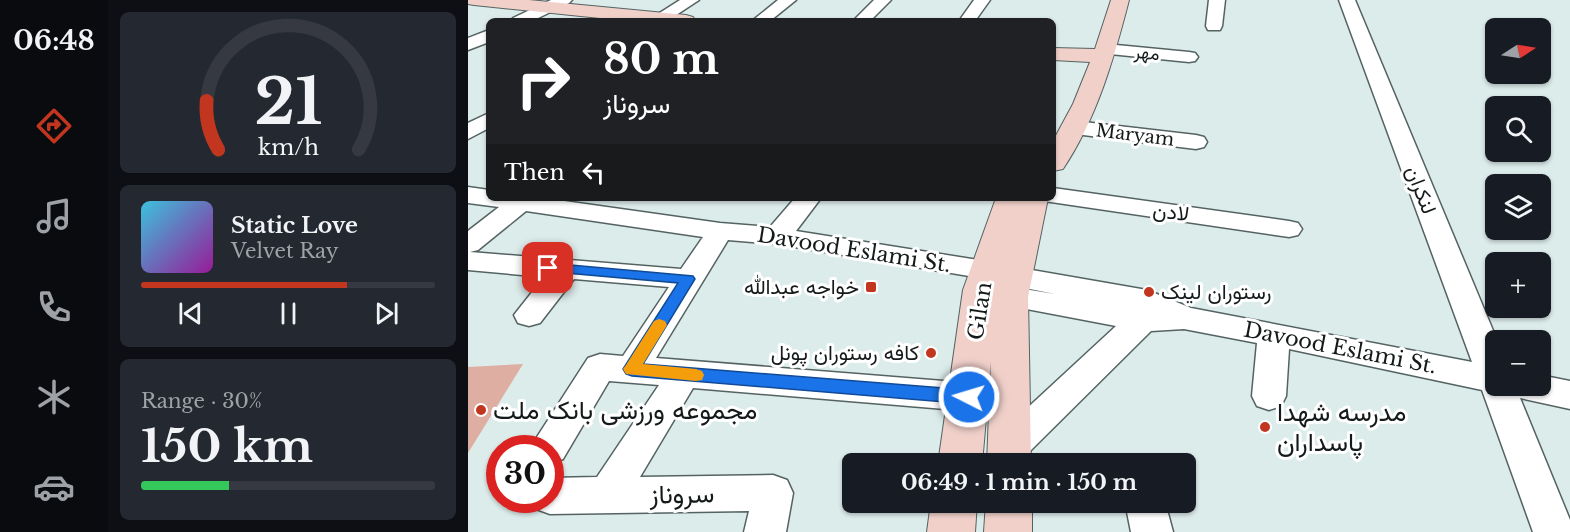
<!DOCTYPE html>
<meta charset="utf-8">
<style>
:root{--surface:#171b24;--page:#242831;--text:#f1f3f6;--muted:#9ea1a6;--line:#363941;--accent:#c2361f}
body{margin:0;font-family:"Libre Baskerville",Vazirmatn,serif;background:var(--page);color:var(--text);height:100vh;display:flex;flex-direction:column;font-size:22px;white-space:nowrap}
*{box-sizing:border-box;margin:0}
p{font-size:20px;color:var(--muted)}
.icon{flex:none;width:33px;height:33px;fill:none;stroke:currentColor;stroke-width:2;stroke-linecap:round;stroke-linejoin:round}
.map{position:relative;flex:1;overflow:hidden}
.panel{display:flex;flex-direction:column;gap:12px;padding:12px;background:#0d0f14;width:360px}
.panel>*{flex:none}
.guide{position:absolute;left:18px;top:18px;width:570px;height:183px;border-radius:9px;box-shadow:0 2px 4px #0004;background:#202124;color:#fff;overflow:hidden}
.needle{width:39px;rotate:78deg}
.tools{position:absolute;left:1017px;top:18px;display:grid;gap:12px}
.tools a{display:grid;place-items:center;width:66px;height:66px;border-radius:9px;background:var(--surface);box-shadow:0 2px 4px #0004;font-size:30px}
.speed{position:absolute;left:18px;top:435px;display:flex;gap:12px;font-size:30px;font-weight:700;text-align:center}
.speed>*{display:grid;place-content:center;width:78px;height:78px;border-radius:50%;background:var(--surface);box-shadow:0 2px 4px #0004;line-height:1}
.speed .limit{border:9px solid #d22;background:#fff;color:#111}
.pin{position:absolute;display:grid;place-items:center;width:51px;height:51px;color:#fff;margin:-26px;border-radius:12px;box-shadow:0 3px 9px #0006}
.me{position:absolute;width:66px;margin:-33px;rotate:275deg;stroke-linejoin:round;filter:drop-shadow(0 0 4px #0008)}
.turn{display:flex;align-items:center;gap:21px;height:126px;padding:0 18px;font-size:27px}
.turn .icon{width:78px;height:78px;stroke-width:2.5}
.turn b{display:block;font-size:42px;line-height:51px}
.then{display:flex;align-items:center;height:57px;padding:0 18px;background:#0003;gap:12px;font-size:22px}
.big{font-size:45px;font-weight:700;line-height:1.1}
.panel .widget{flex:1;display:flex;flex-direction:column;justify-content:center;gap:9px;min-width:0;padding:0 21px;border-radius:9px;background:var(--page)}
.panel .dial{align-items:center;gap:0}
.dial svg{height:156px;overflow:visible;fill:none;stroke:var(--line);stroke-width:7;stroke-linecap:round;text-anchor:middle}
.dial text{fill:var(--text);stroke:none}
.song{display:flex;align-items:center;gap:18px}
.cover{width:72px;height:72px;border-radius:9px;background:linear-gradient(135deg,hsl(190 70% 55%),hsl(300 70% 35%))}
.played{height:6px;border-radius:3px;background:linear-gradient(90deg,var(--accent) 70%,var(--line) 70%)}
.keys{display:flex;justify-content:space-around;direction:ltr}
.charge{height:9px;border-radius:4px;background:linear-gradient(90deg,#34c759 30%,var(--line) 0)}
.trip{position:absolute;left:374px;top:453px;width:354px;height:60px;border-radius:9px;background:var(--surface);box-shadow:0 2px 4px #0004;font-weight:700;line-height:60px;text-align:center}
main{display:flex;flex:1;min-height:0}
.tabs{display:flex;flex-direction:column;width:108px;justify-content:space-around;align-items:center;background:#090b0e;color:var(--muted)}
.tabs .icon{width:42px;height:42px}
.tabs .on{color:var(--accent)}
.tabs b{font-size:27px;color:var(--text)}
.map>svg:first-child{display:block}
</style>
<main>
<nav class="tabs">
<b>06:48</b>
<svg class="icon on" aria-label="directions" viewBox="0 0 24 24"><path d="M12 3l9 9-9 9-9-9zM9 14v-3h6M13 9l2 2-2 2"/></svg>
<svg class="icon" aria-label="music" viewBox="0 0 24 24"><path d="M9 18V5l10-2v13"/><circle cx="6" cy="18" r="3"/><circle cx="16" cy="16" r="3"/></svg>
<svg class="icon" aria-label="phone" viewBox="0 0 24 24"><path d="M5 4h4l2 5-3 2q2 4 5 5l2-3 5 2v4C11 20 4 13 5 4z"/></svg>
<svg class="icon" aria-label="climate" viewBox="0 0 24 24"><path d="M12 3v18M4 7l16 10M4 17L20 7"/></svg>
<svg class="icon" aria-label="car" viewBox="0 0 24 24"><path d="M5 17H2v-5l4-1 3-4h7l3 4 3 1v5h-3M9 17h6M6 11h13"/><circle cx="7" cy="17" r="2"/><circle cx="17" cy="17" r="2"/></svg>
</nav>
<section class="panel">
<div class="widget dial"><svg viewBox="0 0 100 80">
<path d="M14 69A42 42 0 1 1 86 69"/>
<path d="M14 69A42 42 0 0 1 8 44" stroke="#c2361f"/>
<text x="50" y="56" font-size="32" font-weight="700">21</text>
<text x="50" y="72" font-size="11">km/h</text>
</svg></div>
<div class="widget">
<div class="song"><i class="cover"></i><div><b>Static Love</b><p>Velvet Ray</p></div></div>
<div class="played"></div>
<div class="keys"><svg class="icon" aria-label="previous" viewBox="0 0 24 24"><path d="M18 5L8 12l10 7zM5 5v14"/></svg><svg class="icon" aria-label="pause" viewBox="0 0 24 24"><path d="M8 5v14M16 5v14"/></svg><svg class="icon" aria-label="next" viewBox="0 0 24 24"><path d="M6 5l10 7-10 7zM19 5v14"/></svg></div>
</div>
<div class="widget"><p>Range · 30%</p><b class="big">150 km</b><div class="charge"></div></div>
</section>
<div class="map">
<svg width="1102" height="532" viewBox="0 0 1102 532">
<rect width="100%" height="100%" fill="#dceceb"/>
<path fill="#deaea3" d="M55 364 0 453V367Z"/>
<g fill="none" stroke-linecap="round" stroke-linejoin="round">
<g stroke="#546362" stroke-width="3">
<g id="minor">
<path d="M83 0H104L101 3 64 21H43L45 18Z"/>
<path d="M212 0H231L199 21H179Z"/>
<path d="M310 0H328L302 21H284Z"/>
<path d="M406 0H423L402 21H385Z"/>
<path d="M506 0H522L507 21H491Z"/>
<path d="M741 0H757L754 26 752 30H740L738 26Z"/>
<path d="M871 0H887L1029 340 1028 386H1072V375L1102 381V409L1052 398 1102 520V532H1065L1014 390 821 349 818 396 813 406 801 410 789 406 784 396 789 343 716 329 683 331 554 459 543 464 528 459 522 448 528 437 648 326 532 304 528 297 532 290 543 287 587 294 536 284 531 277 536 270 546 267 679 290 723 308 1004 362Z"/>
<path d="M21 30V42L0 50V38Z"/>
<path d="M638 44 721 52 727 53 730 57 727 61 721 62 632 53 629 49 632 45Z"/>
<path d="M21 113V128L0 139V123Z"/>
<path d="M607 121 728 135 736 137 739 142 736 147 728 149 599 133 596 128 599 123Z"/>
<path d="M0 187 21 190V198H75L252 223 302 227 327 198H353L328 231 529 263 533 270 529 277 519 279 309 244 260 240 188 358 501 383 513 387 518 397 513 407 501 411 225 388 172 477 305 475 319 480 325 493 318 532H276L281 511 82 514 68 509 64 500H82V478L129 477 191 385 141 381 95 459 82 464V448H64L69 437 120 358 132 354 155 356 201 287 106 279 72 323 61 326 50 323 46 315 76 277 0 270V231L31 207 0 203ZM58 211 235 237 213 269 2 252 10 250Z"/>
<path d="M585 188 821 221 830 223 834 229 830 235 821 237 576 201 574 198H585Z"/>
<path d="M657 502H697L705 532H663Z"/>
</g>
</g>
<g stroke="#546362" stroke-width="2">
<g id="secondary">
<path d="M0 0H61L218 15 225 17 228 21H161L6 5 0 4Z"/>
<path d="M643 0H661C646 58 629 118 595 169L585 171V141L605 104 622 62 585 60V48L627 49Z"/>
<path d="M528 198H580L560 297 563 464H519L523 361 514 464H470L495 290Z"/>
<path d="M463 502H509L507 532H459Z"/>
<path d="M518 502H564V532H516Z"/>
</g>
</g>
<use href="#minor" fill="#fff" fill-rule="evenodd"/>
<use href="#secondary" fill="#f1d0ca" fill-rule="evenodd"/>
</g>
<path fill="#1a73e8" stroke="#114b97" stroke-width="1.5" d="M80 263 225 276 227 279 175 364 501 390 507 392 509 397 507 402 501 404 164 376 158 374 155 369 210 283 75 271 73 268Z"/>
<path fill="#f59e0b" d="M191 319 197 321 199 325 175 364 228 369 234 371 236 375 234 380 228 381 158 374 155 369 158 365 186 321Z"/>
<g fill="#c2361f" stroke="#fff" stroke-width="2">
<rect x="397" y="281" width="12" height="12" rx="3"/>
<circle cx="681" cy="292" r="6"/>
<circle cx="463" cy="353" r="6"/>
<circle cx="13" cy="410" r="6"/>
<circle cx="797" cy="427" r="6"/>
</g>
<g text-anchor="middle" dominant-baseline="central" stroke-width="6" stroke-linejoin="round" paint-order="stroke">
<g font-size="18" fill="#141a1a" stroke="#fff">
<text transform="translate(679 53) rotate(6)">مهر</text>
<text transform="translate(667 135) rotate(7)">Maryam</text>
</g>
<g font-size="21" fill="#141a1a" stroke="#fff">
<text transform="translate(953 190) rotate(69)">لنکران</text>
<text transform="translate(703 212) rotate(8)">لادن</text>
<text transform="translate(386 250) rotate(9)">Davood Eslami St.</text>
<text transform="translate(512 311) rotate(-81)">Gilan</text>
<text transform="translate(872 348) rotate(11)">Davood Eslami St.</text>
</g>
<g font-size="21" fill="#141a1a" stroke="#fff" text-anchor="end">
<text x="391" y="287">خواجه عبدالله</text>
<text x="693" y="292" text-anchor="start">رستوران لینک</text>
<text x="451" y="353">کافه رستوران پونل</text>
</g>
<g font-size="26" fill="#141a1a" stroke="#fff" text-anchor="start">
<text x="25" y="410">مجموعه ورزشی بانک ملت</text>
<text x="809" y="412">مدرسه شهدا<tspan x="809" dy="30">پاسداران</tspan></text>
</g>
<g font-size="26" fill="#141a1a" stroke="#fff">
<text transform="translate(214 494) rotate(-1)">سروناز</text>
</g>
</g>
</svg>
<div class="tools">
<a><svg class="needle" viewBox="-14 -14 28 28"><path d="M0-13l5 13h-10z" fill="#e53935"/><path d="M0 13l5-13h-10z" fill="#9ea1a6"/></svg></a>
<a><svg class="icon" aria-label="search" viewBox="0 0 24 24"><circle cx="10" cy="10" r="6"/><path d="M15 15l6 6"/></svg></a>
<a><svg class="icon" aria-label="layers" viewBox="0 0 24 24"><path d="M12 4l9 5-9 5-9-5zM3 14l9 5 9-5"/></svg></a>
<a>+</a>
<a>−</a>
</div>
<div class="speed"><div class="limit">30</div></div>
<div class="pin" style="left:80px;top:268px;background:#d93025"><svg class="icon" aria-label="arrive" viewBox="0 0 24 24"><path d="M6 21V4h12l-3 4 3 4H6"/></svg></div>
<svg class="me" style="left:501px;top:397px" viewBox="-20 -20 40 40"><circle r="17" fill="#1a73e8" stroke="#fff" stroke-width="3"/><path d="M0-11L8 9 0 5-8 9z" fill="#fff"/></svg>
<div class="trip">06:49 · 1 min · 150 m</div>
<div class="guide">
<div class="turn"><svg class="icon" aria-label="right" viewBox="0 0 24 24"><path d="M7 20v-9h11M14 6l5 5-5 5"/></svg><div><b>80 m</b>سروناز</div></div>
<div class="then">Then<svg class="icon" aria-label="left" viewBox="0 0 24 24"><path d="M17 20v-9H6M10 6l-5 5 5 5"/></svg></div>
</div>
</div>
</main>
